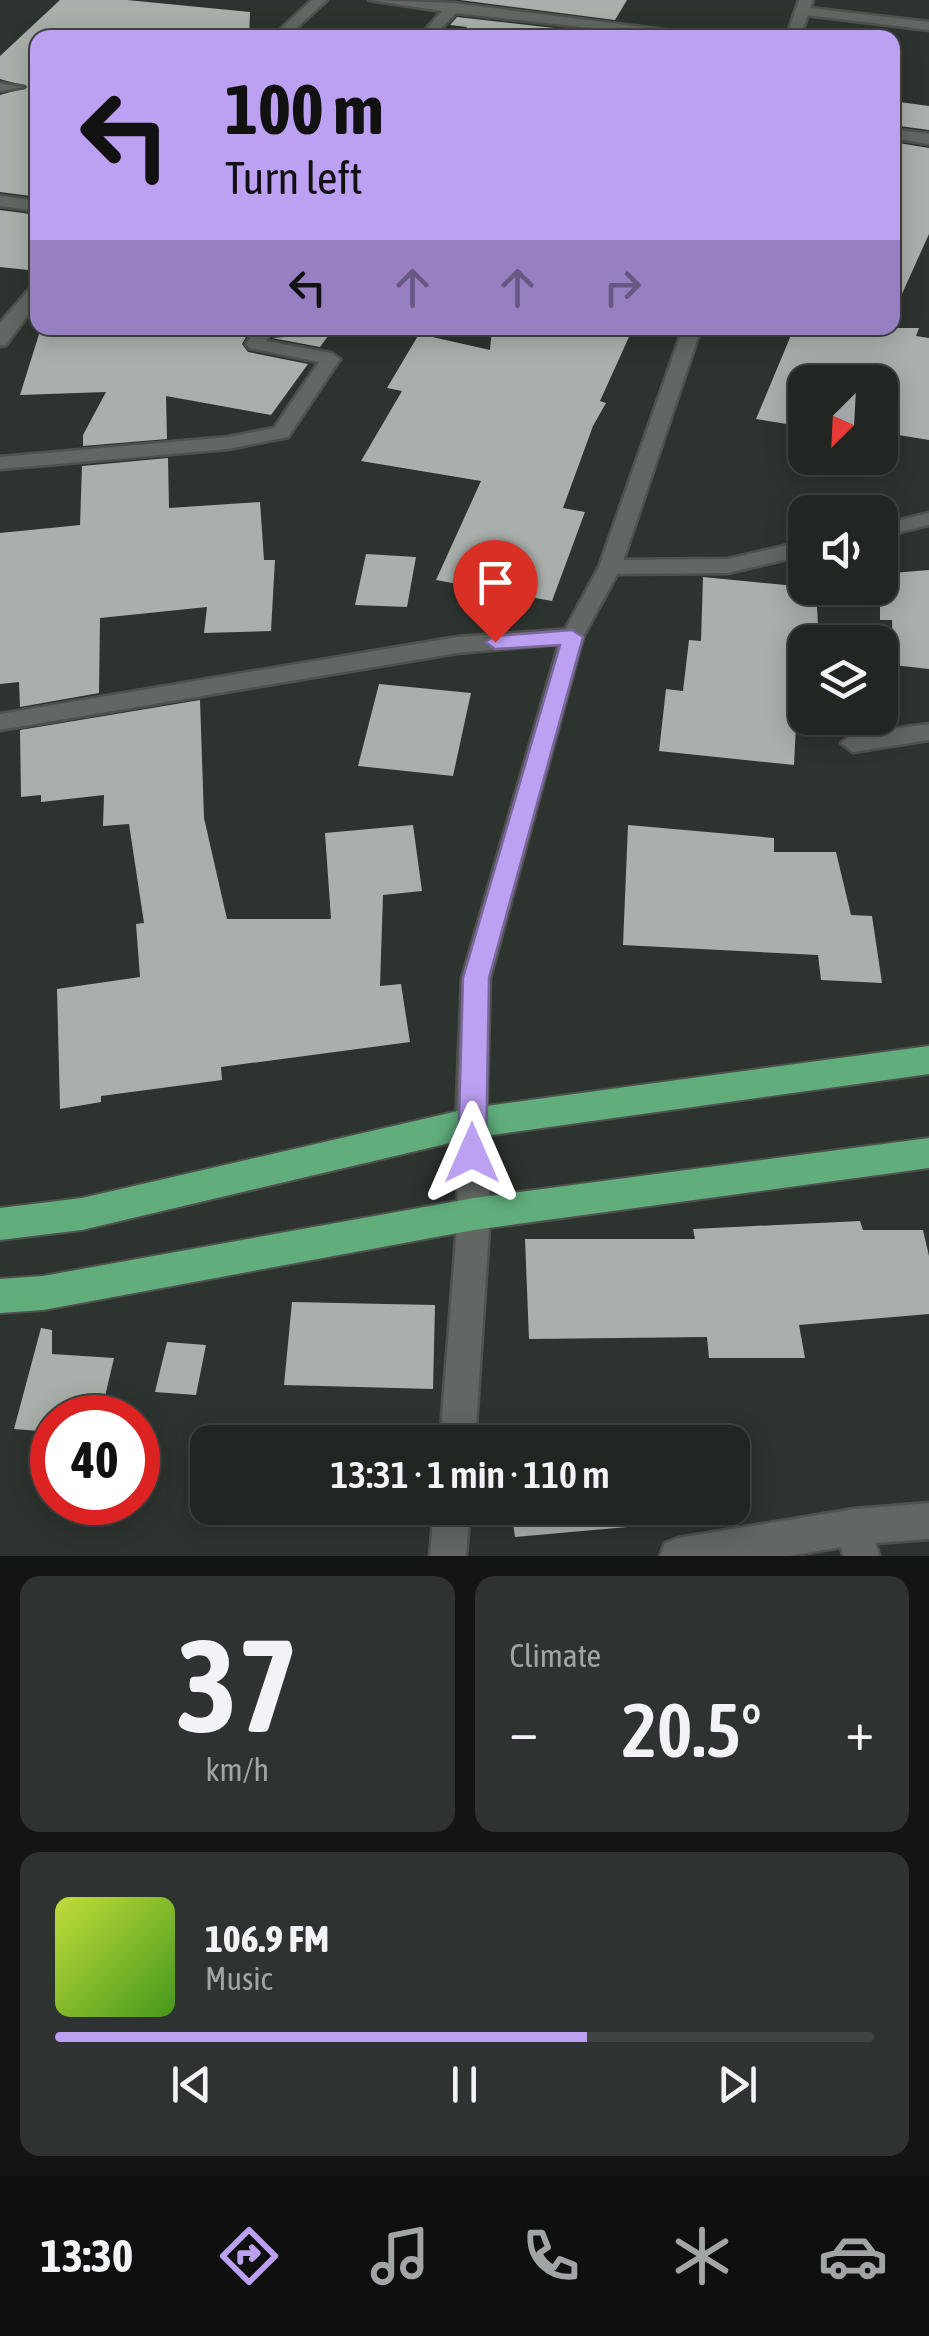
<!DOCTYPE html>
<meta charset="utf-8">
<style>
:root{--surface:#222623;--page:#2e3230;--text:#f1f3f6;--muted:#a2a5a6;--line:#3f4341;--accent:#bca0f2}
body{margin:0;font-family:"Asap Condensed",sans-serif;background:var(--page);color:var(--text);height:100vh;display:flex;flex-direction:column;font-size:38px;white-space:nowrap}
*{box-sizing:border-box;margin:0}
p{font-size:32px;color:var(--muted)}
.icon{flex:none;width:55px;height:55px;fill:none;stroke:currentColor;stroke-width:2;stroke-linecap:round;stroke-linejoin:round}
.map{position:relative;height:1556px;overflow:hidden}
.details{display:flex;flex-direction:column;gap:20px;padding:20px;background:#131513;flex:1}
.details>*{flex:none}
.hud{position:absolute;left:30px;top:30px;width:870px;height:305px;border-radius:20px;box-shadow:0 5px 25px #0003,0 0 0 2px var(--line);background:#bca0f2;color:#111;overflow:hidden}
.needle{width:65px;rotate:204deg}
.buttons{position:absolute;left:788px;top:365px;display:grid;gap:20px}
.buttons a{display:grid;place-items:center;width:110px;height:110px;border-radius:20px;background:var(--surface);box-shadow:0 5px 25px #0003,0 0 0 2px var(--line);font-size:50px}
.speed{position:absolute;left:30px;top:1395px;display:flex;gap:20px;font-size:50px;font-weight:700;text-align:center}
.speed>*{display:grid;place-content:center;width:130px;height:130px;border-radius:50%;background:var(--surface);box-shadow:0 5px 25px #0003,0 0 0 2px var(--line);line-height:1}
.speed .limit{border:15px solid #d22;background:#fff;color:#111}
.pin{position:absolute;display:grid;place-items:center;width:85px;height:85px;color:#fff;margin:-102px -42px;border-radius:50% 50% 50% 0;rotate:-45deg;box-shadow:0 0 10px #0007}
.pin .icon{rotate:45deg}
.me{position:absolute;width:110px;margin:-55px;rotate:0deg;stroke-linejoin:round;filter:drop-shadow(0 0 8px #0008)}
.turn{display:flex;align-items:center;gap:35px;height:210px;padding:0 30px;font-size:45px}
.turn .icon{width:130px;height:130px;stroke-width:2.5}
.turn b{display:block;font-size:70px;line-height:85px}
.lanes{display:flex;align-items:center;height:95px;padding:0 30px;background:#0003;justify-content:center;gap:50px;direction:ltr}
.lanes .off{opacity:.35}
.big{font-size:75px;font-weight:600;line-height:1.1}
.details .tile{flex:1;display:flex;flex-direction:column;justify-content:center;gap:15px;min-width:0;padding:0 35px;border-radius:20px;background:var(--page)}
.details .dial{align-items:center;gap:0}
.dial b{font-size:130px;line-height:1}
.song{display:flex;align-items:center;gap:30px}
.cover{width:120px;height:120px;border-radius:15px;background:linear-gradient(135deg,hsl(70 70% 55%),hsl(100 70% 35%))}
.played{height:10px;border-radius:5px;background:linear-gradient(90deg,var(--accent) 65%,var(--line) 65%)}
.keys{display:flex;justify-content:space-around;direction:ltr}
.heat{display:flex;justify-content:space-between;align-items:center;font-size:55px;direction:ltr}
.details .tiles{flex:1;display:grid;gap:20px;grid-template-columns:1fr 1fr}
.tile:last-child{grid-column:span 2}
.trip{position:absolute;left:190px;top:1425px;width:560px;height:100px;border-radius:20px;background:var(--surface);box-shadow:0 5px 25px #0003,0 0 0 2px var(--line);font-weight:600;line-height:100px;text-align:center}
.dock{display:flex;height:160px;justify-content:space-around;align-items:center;background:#0e0f0e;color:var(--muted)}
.dock .icon{width:70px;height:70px}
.dock .on{color:var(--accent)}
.dock b{font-size:45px;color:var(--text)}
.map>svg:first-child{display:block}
</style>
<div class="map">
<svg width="929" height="1556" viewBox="0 0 929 1556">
<rect width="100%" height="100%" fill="#2d332f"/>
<g fill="#a9afab">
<path d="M60 0H127L250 12 249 38H38V197L0 192V95L28 87 0 79V56Z"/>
<path d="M460 0H627L615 20Z"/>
<path d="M457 17 607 34 605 38 529 34 527 38H459L467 27 450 25Z"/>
<path d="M892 101 929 106V130L892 125Z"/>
<path d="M892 142 929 148V234L892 316Z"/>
<path d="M0 210 38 215V271L0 267Z"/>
<path d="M136 328 247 335 242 344 248 352 308 364 271 415 166 396 167 439 83 446V435L106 392 20 395 40 331Z"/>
<path d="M293 328H334L320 347 272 338 285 337Z"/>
<path d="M492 328H633L600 401 606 403 593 426 563 508 585 512 552 601 436 580 481 481 361 461 402 391 387 388 419 334 490 350Z"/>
<path d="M794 328H919L916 336 929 338V440L880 432V382H805V427L756 419Z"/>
<path d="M168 458 169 508 260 502 264 560H275L271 631 204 633 207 607 100 618 99 693 20 707 19 682 0 684V533L80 525 82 466Z"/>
<path d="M366 554 416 557 407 607 355 605Z"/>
<path d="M929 570V669L893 665 892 620H880V574Z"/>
<path d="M703 577 816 588 818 626 801 625 794 765 659 751 666 689 683 691 689 640 701 641Z"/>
<path d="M379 684 471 693 453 776 358 766Z"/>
<path d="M200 700 204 818 227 919H331L325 833 413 825 422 891 383 895 380 986 401 984 410 1042 221 1067 222 1080 101 1096V1102L60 1109 57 989 140 977 136 924 144 923 129 824 103 826 104 795 41 802V795L21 797 20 730Z"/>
<path d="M628 825 774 838V852H836L851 915 872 916 882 983 821 980 818 955 623 945Z"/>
<path d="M860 1221 863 1230H923L929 1256V1314L799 1325 805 1358H709L707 1337 529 1339 525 1239H695L693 1229Z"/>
<path d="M292 1302 435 1305 433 1389 284 1385Z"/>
<path d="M41 1328 52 1330V1354L114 1358 100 1418H52V1432L14 1429Z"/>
<path d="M167 1342 206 1345 196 1395 155 1392Z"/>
<path d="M665 1423 669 1442H503V1439Z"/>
<path d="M511 1508H681L684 1522 515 1537Z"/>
</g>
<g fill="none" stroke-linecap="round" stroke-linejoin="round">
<g stroke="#4e514e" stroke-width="5">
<g id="minor">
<path d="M312 0H327L286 38H271Z"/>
<path d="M369 0 454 3 727 38H679L456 13 432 38H418L442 11Z"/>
<path d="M802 7 929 22V30L797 14V8Z"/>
<path d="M0 83 24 87 0 91Z"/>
<path d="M892 129 929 134V144L892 138Z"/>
<path d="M0 196 38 201V211L0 206Z"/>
<path d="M38 285V301L6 345 0 346V323L32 286Z"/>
<path d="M256 328H274L266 341 331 353 340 359 288 437 228 449 0 469V457L228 437 274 428 319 362 249 348 246 344Z"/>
<path d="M929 513V525L880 537V525Z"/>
<path d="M805 541V555L728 573 610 574 599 567 610 560 728 559Z"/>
<path d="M572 629 580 632 583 637 580 642 457 653 0 730V714L457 637Z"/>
<path d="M929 724V740L853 752 841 743 853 734Z"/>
<path d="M474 1200 485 1204 490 1214 475 1442H440L458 1214 463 1204Z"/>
<path d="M929 1503V1539L876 1543 879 1556H843L841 1547 789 1556H660L665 1543 678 1538 854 1509Z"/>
<path d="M434 1508H470L466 1556H430Z"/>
</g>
</g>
<g stroke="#4e514e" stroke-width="5">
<g id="tertiary">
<path d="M799 0H813L800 38H786Z"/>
<path d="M683 328H701L621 567 583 637 490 978 486 1123 490 1214 485 1224 474 1228 463 1224 458 1214 456 1123 462 978 561 637 599 567Z"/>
</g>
</g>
<g stroke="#4e514e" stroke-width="4">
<g id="trunk">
<path d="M929 1046V1074L471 1138 82 1230 0 1240V1208L82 1198 471 1108Z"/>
<path d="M929 1138V1168L474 1230 43 1310 0 1313V1279L43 1276 474 1198Z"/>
</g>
</g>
<use href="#minor" fill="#626763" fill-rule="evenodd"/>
<use href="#tertiary" fill="#626763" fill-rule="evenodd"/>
<use href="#trunk" fill="#61ae7c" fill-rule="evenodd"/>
</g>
<path fill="#bca0f2" stroke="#7a689d" stroke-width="2.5" d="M572 630 583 637 489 978 486 1153 482 1162 472 1165 462 1162 458 1153 463 978 560 645 495 649 485 642 495 636Z"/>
</svg>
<div class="buttons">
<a><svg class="needle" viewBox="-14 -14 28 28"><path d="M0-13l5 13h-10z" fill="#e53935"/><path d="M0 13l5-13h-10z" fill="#a2a5a6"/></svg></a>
<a><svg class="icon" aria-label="sound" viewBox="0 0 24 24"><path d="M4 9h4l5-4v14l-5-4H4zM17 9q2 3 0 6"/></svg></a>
<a><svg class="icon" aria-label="layers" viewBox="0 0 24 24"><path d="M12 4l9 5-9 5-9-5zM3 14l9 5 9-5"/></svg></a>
</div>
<div class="speed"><div class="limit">40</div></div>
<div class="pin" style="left:495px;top:642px;background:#d93025"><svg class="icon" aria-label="arrive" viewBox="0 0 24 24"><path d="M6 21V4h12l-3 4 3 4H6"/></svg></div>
<svg class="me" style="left:472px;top:1153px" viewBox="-20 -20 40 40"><path d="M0-17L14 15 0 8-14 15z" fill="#bca0f2" stroke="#fff" stroke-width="4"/></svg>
<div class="trip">13:31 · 1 min · 110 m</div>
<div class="hud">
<div class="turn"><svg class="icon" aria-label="left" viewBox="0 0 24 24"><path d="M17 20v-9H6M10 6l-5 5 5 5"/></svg><div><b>100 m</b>Turn left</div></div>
<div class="lanes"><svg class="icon" aria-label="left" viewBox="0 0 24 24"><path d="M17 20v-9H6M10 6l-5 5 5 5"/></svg><svg class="icon off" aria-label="ahead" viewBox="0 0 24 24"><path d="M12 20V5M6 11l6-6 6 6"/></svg><svg class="icon off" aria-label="ahead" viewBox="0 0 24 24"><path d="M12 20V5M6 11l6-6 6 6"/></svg><svg class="icon off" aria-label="right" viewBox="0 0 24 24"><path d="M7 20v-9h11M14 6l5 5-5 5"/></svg></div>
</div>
</div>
<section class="details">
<div class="tiles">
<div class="tile dial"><b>37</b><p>km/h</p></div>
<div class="tile"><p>Climate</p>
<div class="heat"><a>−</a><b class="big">20.5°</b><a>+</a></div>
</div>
<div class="tile">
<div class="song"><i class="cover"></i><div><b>106.9 FM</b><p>Music</p></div></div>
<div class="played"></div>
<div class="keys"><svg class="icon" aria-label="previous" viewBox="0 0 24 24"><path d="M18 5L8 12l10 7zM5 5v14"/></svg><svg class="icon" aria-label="pause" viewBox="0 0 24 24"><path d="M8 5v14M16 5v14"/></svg><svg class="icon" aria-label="next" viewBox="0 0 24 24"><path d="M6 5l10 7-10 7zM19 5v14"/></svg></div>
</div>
</div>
</section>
<nav class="dock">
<b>13:30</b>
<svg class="icon on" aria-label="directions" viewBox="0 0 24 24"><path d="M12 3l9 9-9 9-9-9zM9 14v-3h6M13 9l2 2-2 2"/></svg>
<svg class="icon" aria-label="music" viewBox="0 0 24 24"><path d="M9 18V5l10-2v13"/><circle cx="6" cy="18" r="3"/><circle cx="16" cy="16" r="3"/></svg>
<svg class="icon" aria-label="phone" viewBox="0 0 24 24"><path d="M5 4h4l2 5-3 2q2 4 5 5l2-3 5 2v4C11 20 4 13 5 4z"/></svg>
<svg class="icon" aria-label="climate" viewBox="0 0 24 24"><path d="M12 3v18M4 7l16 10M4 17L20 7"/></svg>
<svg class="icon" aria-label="car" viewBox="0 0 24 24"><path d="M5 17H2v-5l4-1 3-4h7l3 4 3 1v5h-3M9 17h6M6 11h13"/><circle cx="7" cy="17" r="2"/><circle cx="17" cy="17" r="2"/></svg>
</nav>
